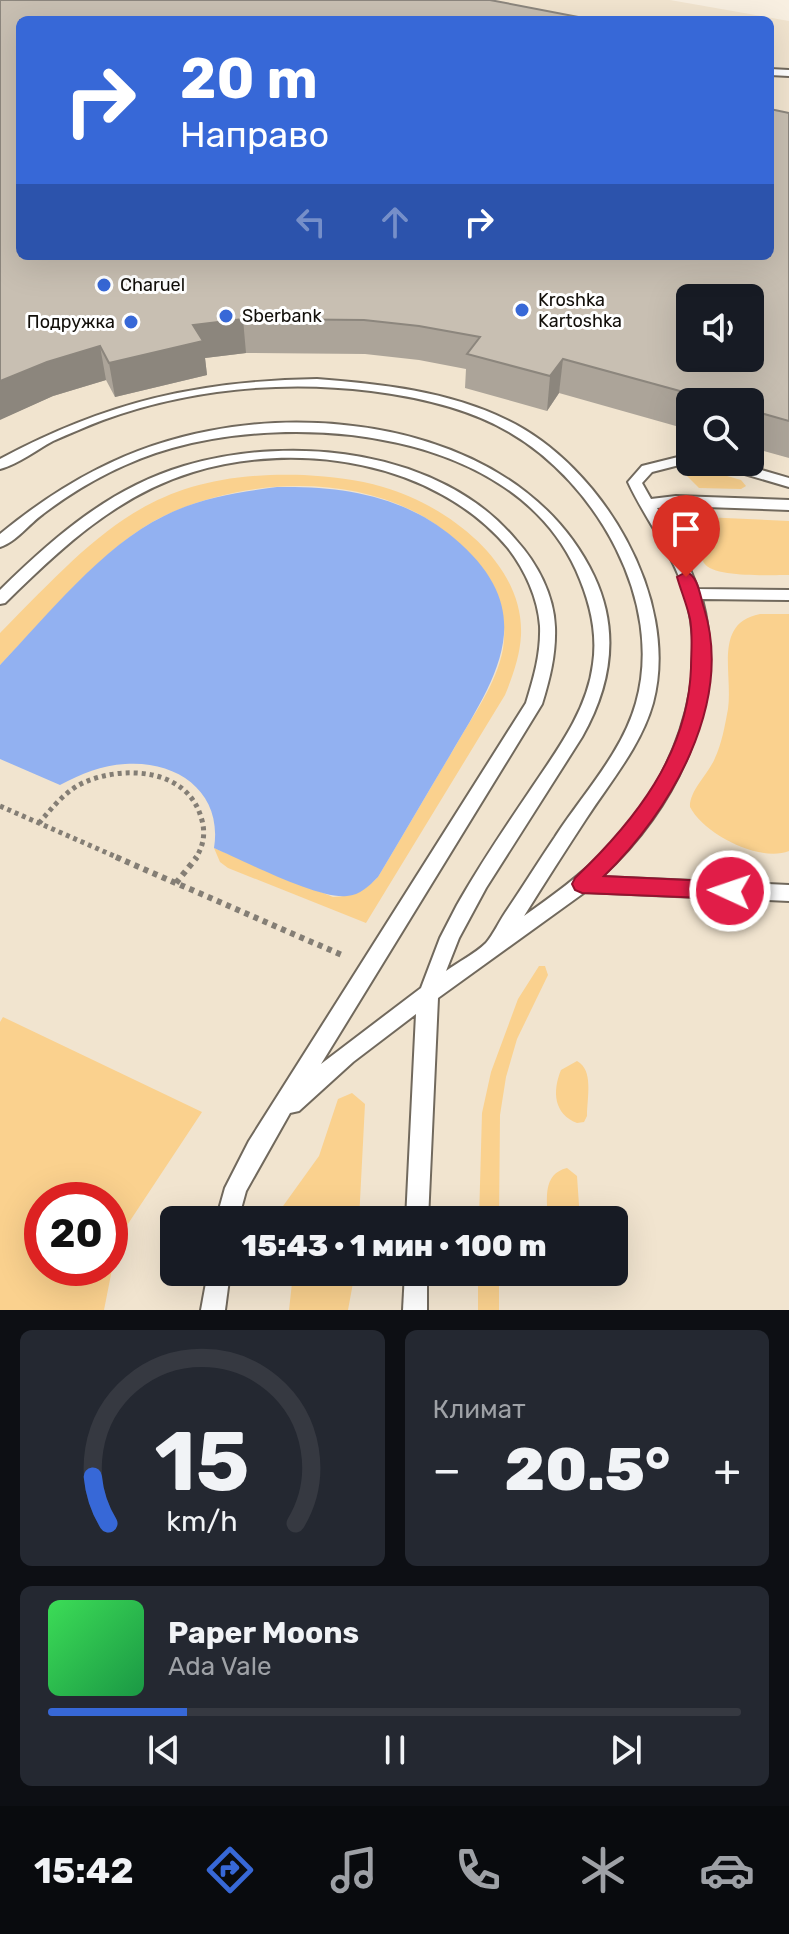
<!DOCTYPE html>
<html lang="ru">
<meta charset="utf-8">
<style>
:root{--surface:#171b24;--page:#242831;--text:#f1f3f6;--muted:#9ea1a6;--line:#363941;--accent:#3768d7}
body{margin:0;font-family:Rubik,sans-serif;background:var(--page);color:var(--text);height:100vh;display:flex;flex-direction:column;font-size:30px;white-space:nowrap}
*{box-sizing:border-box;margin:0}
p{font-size:26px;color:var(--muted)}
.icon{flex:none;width:44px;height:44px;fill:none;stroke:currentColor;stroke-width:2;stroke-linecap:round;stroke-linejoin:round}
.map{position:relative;height:1310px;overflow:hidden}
.panel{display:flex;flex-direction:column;gap:20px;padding:20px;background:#0d0f14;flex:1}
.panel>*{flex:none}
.hud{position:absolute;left:16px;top:16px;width:758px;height:244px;border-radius:12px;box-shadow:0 8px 32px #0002;background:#3768d7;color:#fff;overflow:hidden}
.buttons{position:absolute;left:676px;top:284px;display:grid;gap:16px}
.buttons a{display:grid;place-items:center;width:88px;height:88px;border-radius:12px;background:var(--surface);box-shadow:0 8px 32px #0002;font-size:40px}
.speed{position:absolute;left:24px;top:1182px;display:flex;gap:16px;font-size:40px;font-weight:700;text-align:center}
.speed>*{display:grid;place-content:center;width:104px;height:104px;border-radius:50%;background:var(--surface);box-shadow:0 8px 32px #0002;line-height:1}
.speed .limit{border:12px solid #d22;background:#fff;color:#111}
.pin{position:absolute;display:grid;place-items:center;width:68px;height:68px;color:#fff;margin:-82px -34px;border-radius:50% 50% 50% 0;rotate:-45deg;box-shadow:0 0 8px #0007}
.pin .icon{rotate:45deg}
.me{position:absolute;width:88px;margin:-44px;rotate:273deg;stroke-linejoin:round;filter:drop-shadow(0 0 6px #0008)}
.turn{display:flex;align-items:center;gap:28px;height:168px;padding:0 32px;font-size:36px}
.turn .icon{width:104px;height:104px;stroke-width:2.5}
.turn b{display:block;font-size:56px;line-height:68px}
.lanes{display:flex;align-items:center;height:76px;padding:0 32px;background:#0003;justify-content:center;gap:40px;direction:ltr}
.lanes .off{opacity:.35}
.big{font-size:60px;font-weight:800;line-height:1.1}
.panel .tile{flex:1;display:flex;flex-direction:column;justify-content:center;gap:12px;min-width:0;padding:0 28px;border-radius:12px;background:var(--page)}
.panel .dial{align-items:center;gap:0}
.dial svg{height:208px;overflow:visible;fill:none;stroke:var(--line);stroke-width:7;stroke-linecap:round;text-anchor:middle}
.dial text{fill:var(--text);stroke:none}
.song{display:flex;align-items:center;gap:24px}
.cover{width:96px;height:96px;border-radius:12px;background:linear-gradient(135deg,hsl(130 70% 55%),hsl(140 70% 35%))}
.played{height:8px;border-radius:4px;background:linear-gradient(90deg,var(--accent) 20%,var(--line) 20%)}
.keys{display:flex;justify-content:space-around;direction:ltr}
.heat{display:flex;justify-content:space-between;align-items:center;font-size:44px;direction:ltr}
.panel .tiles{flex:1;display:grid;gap:20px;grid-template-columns:1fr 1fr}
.tile:last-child{grid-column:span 2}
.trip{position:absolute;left:160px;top:1206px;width:468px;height:80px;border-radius:12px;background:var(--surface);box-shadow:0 8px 32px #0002;font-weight:800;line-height:80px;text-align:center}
.menu{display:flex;height:128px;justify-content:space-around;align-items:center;background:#090b0e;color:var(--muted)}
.menu .icon{width:56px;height:56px}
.menu .current{color:var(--accent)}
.menu b{font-size:36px;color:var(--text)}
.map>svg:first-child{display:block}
</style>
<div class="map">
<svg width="789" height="1310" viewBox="0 0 789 1310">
<rect width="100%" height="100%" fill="#f8efe1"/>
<path fill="#f1e4cf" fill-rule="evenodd" d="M0 0H670L789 21V1310H0ZM20 20H770V256H20ZM690 298H750V358H690ZM690 402H750V462H690ZM42 1200H110V1268H42ZM174 1220H614V1272H174Z"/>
<g fill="#fad18e" fill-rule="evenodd">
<path d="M696 467 741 480 746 486 741 489 699 488 687 476 691 468Z"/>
<path d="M304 475C331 477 357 479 383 487 446 505 524 562 521 635 520 656 513 675 505 695L366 923 228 868 220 862 214 848 333 897C353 896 364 891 378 877 404 834 429 790 455 747 473 715 496 685 503 649 508 616 498 591 478 565 409 472 264 469 166 515 107 542 46 618 0 665V633C100 532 150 470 304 475Z"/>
<path d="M703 517 789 521V575C771 575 713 578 704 563 697 553 694 539 690 527L696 518Z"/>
<path d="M760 614H789V851C760 863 704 834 690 807 689 791 709 773 715 758 722 743 725 725 728 709 733 673 713 623 760 614Z"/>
<path d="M539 966H545L548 975 517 1039 506 1077 500 1115 499 1220H479L482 1113 491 1072 518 999Z"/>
<path d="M3 1017 202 1112 118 1239 104 1310H0V1022ZM110 1200V1268H42V1200Z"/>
<path d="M577 1061C594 1070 587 1098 587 1116L584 1122 577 1123C554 1114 552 1092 561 1070Z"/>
<path d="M352 1093 365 1104 359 1220H273L319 1156 338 1099Z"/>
<path d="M567 1168 577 1176 580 1220H548C547 1200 542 1174 567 1168Z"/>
<path d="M257 1272H355L348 1310H289L293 1274Z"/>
<rect x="478" y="1272" width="21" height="38"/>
</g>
<path fill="#92b1f1" d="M277 487C342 486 403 495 454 538 543 613 496 677 449 757 425 797 402 837 378 877 369 886 360 895 347 896 319 900 242 860 214 848 223 792 177 760 125 764 102 765 81 774 60 785L0 759V665C47 616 102 546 164 516 199 498 239 492 277 487Z"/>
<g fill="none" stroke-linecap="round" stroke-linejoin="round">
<g stroke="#71695d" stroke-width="4">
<g id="service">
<path d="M770 69 789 70V76L770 75Z"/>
<path d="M317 379C381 384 448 391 507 420 601 465 681 598 653 703 641 746 610 782 586 819 565 851 544 884 524 916 552 896 580 876 605 851 671 784 713 684 684 590 671 550 645 519 628 482L642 466 690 454 691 462 652 472 642 483 651 499 676 496 789 500V510L676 506 657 508 680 545 698 589 789 590V600L702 599C729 701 676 810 601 877L789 885V901L585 892 438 998 428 1220H406L416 1014 353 1062 299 1111 290 1113 246 1191 238 1220H216L225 1188 249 1141 526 703C534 677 541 653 540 626 538 598 525 570 508 548 435 461 298 440 193 472 117 495 61 548 5 603L0 604V590C54 537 110 488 184 466 292 434 440 449 516 540 537 563 554 595 555 627 556 654 550 678 542 704L321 1064 421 988 440 938 457 905C479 866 504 829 529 792 555 753 587 712 593 664 598 631 589 599 576 570 512 430 301 412 172 448 126 461 81 485 43 514 29 524 16 542 0 547V534C62 483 129 446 209 431 345 404 529 439 594 576 620 631 611 686 582 737L486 888 459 938 446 971C458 962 475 954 486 943 493 935 499 922 505 913 522 888 538 862 555 837 582 795 622 753 636 703 665 602 596 482 509 432 468 408 418 397 371 391 282 380 188 389 103 420 87 426 69 434 53 441 36 450 19 464 0 469V459C106 402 197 381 317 379Z"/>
<path d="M712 462H734L789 478V487L714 465Z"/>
<path d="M208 1272H230L225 1310H201Z"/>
<path d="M405 1272H427V1310H403Z"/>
</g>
</g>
<g stroke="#847e75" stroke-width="5" stroke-dasharray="4 4" stroke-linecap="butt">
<path d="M0 806 121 859"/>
<path d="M39 823C52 808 66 790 85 782 125 765 187 769 201 817 206 832 204 846 195 859"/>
</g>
<g stroke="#847e75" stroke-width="6" stroke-dasharray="5 5" stroke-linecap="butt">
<path d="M116 857 344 956"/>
<path d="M176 883 197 857"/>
</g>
<use href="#service" fill="#fff" fill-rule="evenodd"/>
</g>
<path fill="#aca499" d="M20 20 789 113V458L750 447V402H690V430L559 393 547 411 465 388 466 369 419 360 365 354 246 353 205 358 207 375 115 397 106 380 53 396 3 418Z"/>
<g fill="#8c867d">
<path d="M243 319 246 353 205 358 207 375 115 397 109 363 193 325Z"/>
<path d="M100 346 106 380 53 396 0 420V381L47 362Z"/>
<path d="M563 359 559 393 547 411 550 376Z"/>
</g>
<path fill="#c8bfb2" stroke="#8c867d" stroke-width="2" fill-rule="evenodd" d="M0 0H490L594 20H20V256H770V109L789 113V421L750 410V402H720L563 359 550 376 467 354 480 337 419 326 364 320 243 319 193 325 203 341 109 363 100 346 47 362 0 381ZM690 298H750V358H690Z"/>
<path fill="#e11d48" stroke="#92132f" stroke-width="2" d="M686 572C698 575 700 596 704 608 734 704 670 812 604 876L730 882 737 884 741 891 737 897 730 899 582 893 575 890 572 884 575 878C635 821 688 754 691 668 691 652 693 635 690 619 687 605 681 591 677 577Z"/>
<g fill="#3768d7" stroke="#fff" stroke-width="3">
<circle cx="104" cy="285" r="8"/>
<circle cx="522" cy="310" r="8"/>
<circle cx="226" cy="316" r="8"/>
<circle cx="131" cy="322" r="8"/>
</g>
<g text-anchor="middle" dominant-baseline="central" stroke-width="6" stroke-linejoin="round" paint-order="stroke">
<g font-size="18" fill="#120f0a" stroke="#fff" text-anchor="start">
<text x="120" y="285">Charuel</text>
<text x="538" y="300">Kroshka<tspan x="538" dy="21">Kartoshka</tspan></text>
<text x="242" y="316">Sberbank</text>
<text x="115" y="322" text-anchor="end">Подружка</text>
</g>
</g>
</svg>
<div class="buttons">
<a><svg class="icon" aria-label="sound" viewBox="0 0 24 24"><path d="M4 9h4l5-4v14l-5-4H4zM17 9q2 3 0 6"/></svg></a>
<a><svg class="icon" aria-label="search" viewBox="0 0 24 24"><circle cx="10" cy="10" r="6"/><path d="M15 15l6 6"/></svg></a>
</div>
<div class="speed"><div class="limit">20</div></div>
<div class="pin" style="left:686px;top:577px;background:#d93025"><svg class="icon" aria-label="arrive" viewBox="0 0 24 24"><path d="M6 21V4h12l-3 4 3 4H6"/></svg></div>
<svg class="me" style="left:730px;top:891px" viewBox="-20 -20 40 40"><circle r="17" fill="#e11d48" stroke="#fff" stroke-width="3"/><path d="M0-11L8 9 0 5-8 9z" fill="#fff"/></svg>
<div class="trip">15:43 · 1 мин · 100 m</div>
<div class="hud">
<div class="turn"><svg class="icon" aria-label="right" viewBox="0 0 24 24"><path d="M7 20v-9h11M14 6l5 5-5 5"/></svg><div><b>20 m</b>Направо</div></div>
<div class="lanes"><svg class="icon off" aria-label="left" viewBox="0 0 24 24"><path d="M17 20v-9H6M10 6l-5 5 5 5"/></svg><svg class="icon off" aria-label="ahead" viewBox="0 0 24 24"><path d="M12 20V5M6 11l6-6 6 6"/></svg><svg class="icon" aria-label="right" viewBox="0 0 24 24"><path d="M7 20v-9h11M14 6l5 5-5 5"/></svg></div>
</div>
</div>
<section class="panel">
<div class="tiles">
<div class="tile dial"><svg viewBox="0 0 100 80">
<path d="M14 69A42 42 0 1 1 86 69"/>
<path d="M14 69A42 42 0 0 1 8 51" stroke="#3768d7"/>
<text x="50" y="56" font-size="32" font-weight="700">15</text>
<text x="50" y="72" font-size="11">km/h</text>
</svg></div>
<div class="tile"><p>Климат</p>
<div class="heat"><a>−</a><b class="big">20.5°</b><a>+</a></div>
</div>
<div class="tile">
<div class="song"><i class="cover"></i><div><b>Paper Moons</b><p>Ada Vale</p></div></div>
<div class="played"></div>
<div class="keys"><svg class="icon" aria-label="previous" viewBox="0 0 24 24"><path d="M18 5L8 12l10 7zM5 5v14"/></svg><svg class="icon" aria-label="pause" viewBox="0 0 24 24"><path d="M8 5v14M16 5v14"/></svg><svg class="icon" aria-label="next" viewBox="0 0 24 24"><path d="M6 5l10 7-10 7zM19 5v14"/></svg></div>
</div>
</div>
</section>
<nav class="menu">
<b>15:42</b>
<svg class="icon current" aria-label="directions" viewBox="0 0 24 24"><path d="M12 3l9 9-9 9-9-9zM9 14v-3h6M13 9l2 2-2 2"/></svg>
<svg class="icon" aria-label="music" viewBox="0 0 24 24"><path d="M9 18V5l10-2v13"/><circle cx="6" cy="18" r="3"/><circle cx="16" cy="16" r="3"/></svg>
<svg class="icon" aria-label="phone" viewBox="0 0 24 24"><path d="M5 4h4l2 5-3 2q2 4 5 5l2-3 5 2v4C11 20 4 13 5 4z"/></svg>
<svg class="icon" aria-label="climate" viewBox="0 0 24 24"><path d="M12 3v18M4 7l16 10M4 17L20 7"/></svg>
<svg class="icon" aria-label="car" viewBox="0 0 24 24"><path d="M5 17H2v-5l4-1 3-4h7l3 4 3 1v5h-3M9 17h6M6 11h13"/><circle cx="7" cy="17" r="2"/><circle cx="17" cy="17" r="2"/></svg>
</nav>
